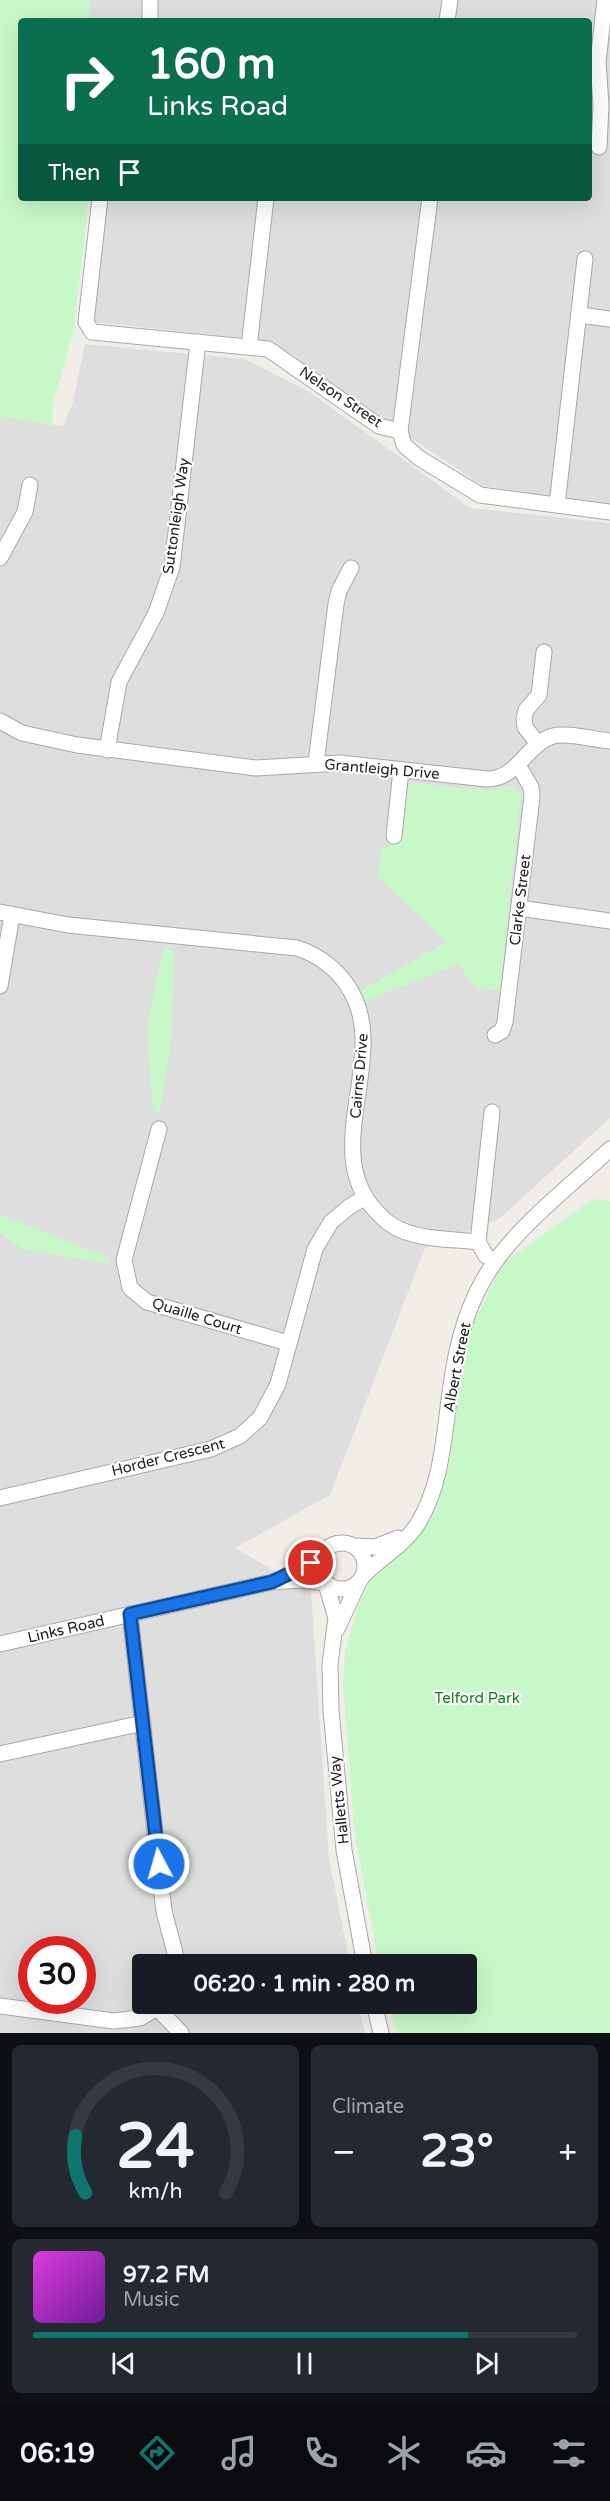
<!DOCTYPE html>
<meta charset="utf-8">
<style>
:root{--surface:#171b24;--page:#242831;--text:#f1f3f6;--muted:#9ea1a6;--line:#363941;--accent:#0f766e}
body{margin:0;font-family:"Varela Round",sans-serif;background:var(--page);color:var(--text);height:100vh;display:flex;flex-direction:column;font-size:22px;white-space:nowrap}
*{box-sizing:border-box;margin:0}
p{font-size:20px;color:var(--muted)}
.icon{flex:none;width:33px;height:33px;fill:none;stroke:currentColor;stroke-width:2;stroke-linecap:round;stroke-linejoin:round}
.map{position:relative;height:2033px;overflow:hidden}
.panel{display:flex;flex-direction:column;gap:12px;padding:12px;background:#0d0f14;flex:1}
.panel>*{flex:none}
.guide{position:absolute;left:18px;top:18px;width:574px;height:183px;border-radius:6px;box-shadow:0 6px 24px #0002;background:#0b6e4f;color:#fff;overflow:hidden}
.speed{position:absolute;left:18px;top:1936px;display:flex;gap:12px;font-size:30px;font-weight:700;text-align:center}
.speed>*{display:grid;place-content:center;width:78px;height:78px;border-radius:50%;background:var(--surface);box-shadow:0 6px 24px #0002;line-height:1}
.speed .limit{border:9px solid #d22;background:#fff;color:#111}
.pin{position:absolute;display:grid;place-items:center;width:51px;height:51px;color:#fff;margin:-26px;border:3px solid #fff;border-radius:50%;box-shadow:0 2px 6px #0007}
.me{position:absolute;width:66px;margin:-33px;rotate:354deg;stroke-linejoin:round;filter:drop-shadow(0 0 4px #0008)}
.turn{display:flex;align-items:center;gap:21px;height:126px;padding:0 30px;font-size:27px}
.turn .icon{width:78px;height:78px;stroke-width:2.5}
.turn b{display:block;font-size:42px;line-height:51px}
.then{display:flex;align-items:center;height:57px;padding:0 30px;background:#0003;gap:12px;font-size:22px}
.big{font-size:45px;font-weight:700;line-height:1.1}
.panel .widget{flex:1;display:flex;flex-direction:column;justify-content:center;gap:9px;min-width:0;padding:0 21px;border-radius:9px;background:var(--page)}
.panel .dial{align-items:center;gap:0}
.dial svg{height:156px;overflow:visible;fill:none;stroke:var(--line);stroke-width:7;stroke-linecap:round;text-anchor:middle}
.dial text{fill:var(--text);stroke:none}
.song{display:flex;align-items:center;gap:18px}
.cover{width:72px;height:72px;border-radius:9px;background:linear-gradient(135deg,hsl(300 70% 55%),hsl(280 70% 35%))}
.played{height:6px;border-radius:3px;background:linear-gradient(90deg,var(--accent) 80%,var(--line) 80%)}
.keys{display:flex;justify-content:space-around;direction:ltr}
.heat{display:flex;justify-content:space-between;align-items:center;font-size:33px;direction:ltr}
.panel .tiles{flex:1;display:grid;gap:12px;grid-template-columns:1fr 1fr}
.widget:last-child{grid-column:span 2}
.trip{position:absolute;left:132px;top:1954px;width:345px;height:60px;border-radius:6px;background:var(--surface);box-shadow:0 6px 24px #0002;font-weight:700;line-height:60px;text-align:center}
.dock{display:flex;height:96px;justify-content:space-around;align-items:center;background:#090b0e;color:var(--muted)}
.dock .icon{width:42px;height:42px}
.dock .on{color:var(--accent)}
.dock b{font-size:27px;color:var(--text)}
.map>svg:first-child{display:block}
</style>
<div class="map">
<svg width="610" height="2033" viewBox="0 0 610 2033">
<rect width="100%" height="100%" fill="#f1eee8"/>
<g fill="#dfdede" fill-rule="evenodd">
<path d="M88 0H610V505L483 486 264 340 93 322 105 198H590V21H91Z"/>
<path d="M85 344 244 359 311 393 470 508 610 523V1118L499 1219 425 1248 330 1495 235 1548 311 1592 329 1858 350 1965H142V2004H358L365 2033H0V416L63 426 72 406ZM32 1950H82V2001H32Z"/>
</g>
<g fill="#c8f8ca">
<path d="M0 0H88L91 21H21V198H89L74 330 53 404V425L0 416Z"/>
<path d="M405 782 494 791 504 787H514L521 795 500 990 475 988 459 964 361 1003 357 993 446 942 378 877 382 847 391 846 396 794Z"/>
<path d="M163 948 174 951 172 1032 160 1113 153 1111 147 1029Z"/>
<path d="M593 1199 610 1201V2033H397L389 2004H466V1965H379L354 1829 343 1684 345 1651 358 1607 369 1583 379 1566 422 1531 448 1469 464 1343 502 1264Z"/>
<path d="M0 1215 110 1258 109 1264 23 1249 0 1233Z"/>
</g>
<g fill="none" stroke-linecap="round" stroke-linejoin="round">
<g stroke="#a8a8a8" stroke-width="17">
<g id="minor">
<path d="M150 0V21"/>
<path d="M447 21 450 0"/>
<path d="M599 147 601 105 598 62 605 0"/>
<path d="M100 198 86 322 92 332 268 349 379 426 400 431 404 445 419 458 480 495 610 512"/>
<path d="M580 315 610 319"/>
<path d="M249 347 266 198"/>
<path d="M400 431 430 198"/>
<path d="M557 505 585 259"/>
<path d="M0 558 25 512 30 485"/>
<path d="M0 721 22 733 77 745 256 768 340 763 487 779C518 779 526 744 553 736 566 732 596 740 610 741"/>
<path d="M538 744 525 727 524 719 526 710 539 695 544 652"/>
<path d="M107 750 119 682 156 613 172 567 198 342"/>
<path d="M316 763 336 604 339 591 351 568"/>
<path d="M394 836 401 770"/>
<path d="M519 908 610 921"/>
<path d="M0 912 68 925 297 948C318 955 334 966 347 985 394 1052 317 1149 376 1211 383 1219 391 1226 401 1230 424 1240 453 1239 478 1242L486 1256 495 1260"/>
<path d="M0 986 12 915"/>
<path d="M495 1035 502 1031 505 1022 532 797 531 787 518 765"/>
<path d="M159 1129 124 1260 130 1288 147 1302 288 1343"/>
<path d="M478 1242 492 1112"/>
<path d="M0 1498 211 1449 240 1436 260 1418 278 1384 315 1249 331 1222 349 1207 364 1198"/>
<circle cx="342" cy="1566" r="23"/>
<path d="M354 1546 375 1547 398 1538"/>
<path d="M364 1575C380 1558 404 1545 417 1525 438 1491 442 1455 447 1416 452 1373 458 1331 477 1292 504 1235 564 1192 610 1149"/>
<path d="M326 1584 336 1618 330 1664 331 1710 344 1850 365 1965"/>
<path d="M130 1614 164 1911 175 1953 176 1965"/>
<path d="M337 1629 359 1582"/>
<path d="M0 1644 272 1582 300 1580 326 1583"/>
<path d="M0 1754 143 1723"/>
<path d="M374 2004 381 2033"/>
<path d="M0 2006 114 2021 140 2018 163 2004"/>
<path d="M157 2008 181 2033"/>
</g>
</g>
<use href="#minor" stroke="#fff" stroke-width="15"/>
</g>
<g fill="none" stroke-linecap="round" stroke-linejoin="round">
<g stroke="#114b97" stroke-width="15">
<path id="route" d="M159 1864 130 1614 272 1582 311 1563"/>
</g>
<use href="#route" stroke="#1a73e8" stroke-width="10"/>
</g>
<g text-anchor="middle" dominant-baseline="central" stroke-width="4.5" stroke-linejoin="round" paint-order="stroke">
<g font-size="15" fill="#212121" stroke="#fff">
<text transform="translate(341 397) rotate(34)">Nelson Street</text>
<text transform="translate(176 516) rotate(-82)">Suttonleigh Way</text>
<text transform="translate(382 769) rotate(5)">Grantleigh Drive</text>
<text transform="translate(520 900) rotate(-83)">Clarke Street</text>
<text transform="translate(359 1076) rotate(-85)">Cairns Drive</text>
<text transform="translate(197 1316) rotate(17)">Quaille Court</text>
<text transform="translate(457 1367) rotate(-79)">Albert Street</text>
<text transform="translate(168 1457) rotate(-14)">Horder Crescent</text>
<text transform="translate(66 1629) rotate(-13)">Links Road</text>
<text transform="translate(339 1800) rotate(-96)">Halletts Way</text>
</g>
<g font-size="15" fill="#0f7f15" stroke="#fff">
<text x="477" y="1698">Telford Park</text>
</g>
</g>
</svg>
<div class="speed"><div class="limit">30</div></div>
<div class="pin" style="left:311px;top:1563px;background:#d93025"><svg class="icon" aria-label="arrive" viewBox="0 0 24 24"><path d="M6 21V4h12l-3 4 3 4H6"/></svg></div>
<svg class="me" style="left:159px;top:1864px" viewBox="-20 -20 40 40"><circle r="17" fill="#1a73e8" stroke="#fff" stroke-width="3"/><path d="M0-11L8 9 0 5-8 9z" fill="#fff"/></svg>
<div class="trip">06:20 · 1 min · 280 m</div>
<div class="guide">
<div class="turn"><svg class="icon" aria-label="right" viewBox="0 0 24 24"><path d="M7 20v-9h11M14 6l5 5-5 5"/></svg><div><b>160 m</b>Links Road</div></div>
<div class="then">Then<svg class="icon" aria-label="arrive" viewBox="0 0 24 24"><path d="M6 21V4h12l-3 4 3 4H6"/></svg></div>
</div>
</div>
<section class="panel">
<div class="tiles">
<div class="widget dial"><svg viewBox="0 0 100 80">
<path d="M14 69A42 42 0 1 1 86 69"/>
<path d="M14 69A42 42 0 0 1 9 40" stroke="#0f766e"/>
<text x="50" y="56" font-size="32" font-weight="700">24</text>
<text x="50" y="72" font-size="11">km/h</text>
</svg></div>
<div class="widget"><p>Climate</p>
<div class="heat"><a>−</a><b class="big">23°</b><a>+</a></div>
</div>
<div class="widget">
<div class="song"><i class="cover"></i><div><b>97.2 FM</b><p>Music</p></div></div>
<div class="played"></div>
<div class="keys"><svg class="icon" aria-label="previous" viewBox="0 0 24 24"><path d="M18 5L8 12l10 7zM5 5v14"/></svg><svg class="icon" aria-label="pause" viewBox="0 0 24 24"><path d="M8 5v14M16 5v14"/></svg><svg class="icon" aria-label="next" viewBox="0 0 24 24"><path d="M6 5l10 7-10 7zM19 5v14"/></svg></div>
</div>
</div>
</section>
<nav class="dock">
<b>06:19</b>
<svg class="icon on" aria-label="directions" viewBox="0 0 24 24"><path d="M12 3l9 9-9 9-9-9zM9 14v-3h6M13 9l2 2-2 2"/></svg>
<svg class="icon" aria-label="music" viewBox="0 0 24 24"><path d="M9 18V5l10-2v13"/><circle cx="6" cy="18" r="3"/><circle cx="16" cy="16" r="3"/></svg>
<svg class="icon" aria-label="phone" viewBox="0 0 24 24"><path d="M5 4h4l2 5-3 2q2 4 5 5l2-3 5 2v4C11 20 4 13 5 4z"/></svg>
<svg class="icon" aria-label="climate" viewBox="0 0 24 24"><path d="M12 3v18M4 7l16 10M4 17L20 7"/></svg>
<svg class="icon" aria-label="car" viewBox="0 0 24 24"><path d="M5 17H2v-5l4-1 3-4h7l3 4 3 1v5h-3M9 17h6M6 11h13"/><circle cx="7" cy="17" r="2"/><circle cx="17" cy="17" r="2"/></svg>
<svg class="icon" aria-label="filters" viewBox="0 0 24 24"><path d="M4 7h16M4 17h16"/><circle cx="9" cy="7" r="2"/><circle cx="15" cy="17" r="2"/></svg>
</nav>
